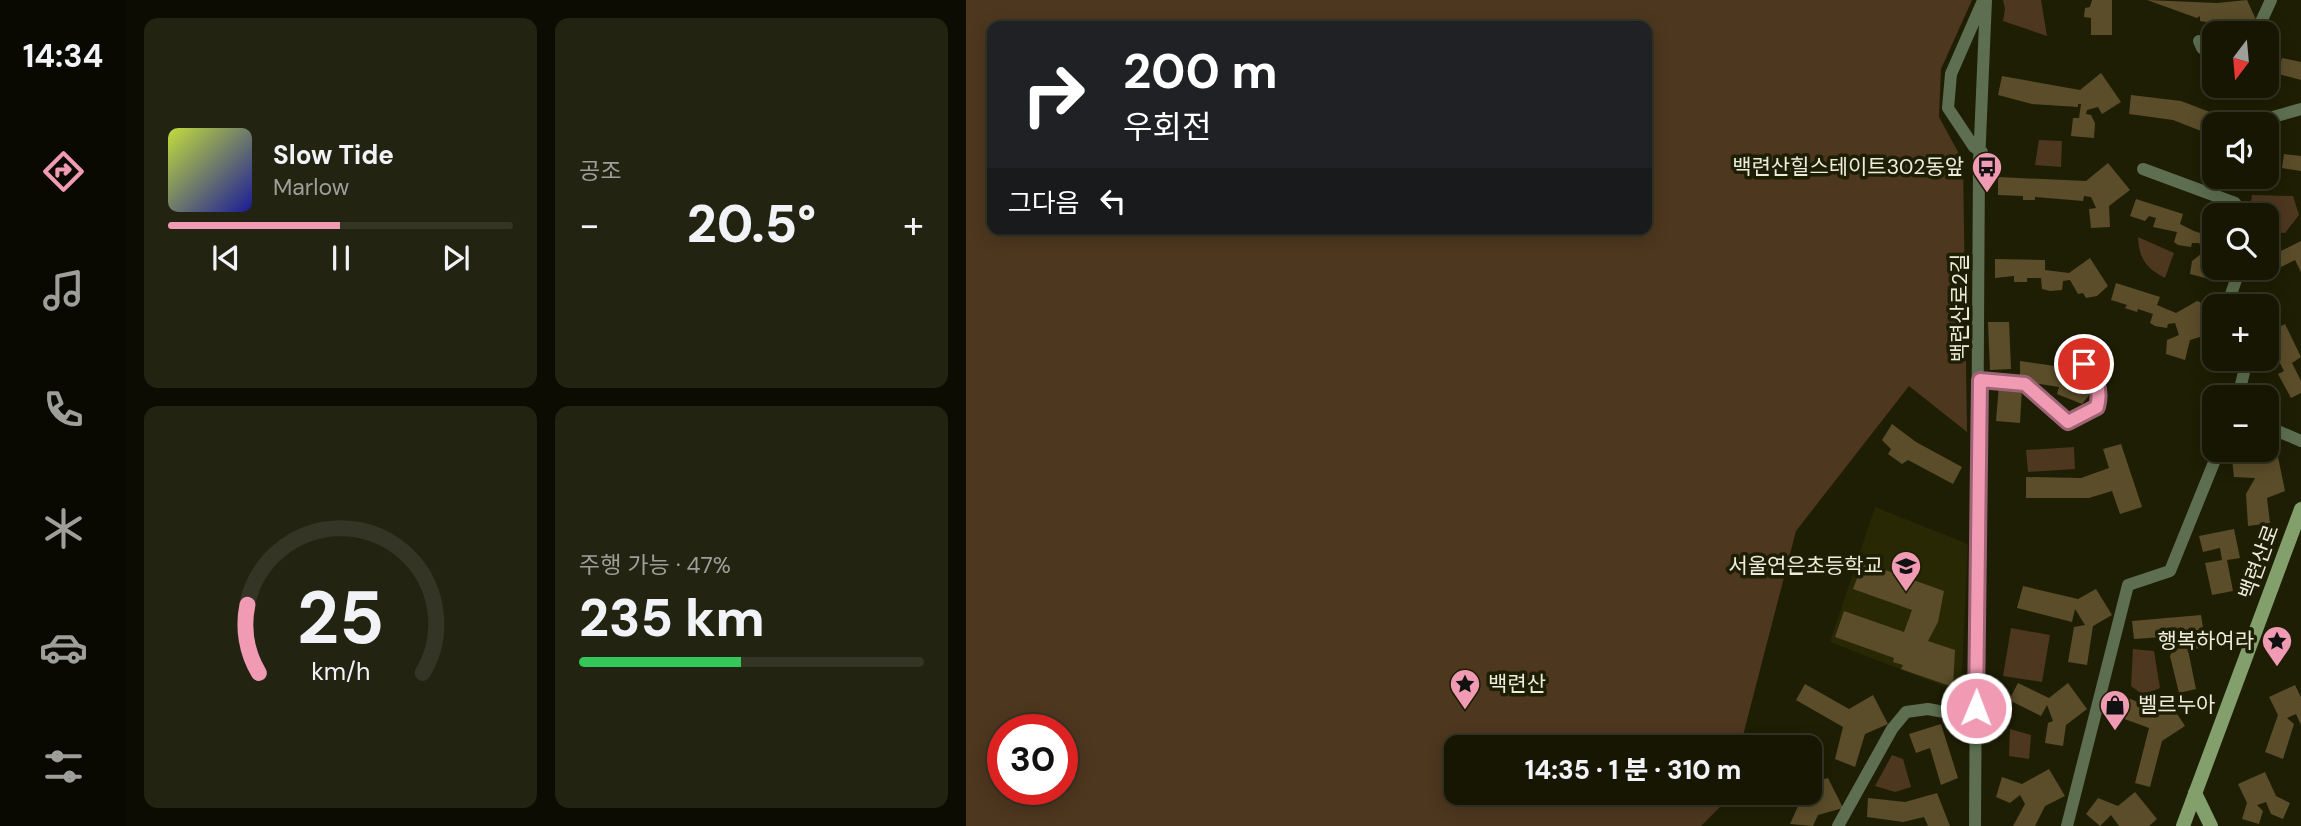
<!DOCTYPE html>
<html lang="ko">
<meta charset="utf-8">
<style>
:root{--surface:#161603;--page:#232312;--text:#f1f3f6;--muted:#9e9f9a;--line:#353525;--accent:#f19ab4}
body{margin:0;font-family:"DM Sans","Noto Sans KR",sans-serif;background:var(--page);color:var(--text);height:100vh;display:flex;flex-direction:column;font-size:26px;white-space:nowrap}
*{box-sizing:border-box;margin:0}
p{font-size:23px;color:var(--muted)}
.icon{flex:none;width:38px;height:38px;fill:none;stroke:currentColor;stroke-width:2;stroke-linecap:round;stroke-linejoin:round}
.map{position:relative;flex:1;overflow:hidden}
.details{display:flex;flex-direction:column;gap:18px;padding:18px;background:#0c0c02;width:840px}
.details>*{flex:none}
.banner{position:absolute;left:21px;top:21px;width:665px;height:214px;border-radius:14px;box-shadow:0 4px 18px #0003,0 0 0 2px var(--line);background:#202124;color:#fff;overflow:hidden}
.needle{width:46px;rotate:196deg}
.buttons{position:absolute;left:1236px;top:21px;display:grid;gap:14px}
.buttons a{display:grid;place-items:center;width:77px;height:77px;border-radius:14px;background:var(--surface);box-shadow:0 4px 18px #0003,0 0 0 2px var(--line);font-size:35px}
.speed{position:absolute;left:21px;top:714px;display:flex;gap:14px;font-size:35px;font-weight:700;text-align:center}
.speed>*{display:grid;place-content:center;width:91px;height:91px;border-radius:50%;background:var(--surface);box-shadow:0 4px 18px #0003,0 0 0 2px var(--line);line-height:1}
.speed .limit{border:10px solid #d22;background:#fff;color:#111}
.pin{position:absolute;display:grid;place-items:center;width:60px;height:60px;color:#fff;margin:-30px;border:4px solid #fff;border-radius:50%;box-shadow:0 2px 7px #0007}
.me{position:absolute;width:77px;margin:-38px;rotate:1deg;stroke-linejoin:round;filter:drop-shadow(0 0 5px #0008)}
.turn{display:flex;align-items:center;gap:24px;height:147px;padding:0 21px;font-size:32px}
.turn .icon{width:91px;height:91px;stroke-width:2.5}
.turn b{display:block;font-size:49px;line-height:60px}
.then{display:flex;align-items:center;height:66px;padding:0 21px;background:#0003;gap:14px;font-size:26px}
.big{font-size:52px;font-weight:800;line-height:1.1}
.details .card{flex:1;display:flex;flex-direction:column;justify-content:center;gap:10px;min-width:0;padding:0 24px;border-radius:14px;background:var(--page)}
.details .dial{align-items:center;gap:0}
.dial svg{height:182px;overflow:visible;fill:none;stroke:var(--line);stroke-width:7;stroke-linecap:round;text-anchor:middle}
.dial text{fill:var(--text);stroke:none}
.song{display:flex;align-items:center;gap:21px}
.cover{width:84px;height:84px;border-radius:10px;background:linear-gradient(135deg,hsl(70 70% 55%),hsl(240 70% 35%))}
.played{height:7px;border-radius:4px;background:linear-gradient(90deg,var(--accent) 50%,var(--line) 50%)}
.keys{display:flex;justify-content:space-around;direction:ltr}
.heat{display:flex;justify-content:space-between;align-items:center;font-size:38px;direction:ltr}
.charge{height:10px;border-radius:5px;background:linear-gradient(90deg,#34c759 47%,var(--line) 0)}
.details .tiles{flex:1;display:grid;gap:18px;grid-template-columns:repeat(2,1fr)}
.trip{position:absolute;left:478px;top:735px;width:378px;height:70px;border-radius:14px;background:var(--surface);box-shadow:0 4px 18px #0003,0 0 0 2px var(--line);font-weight:800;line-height:70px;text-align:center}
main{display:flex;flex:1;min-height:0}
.menu{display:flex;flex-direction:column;width:126px;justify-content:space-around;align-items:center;background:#090901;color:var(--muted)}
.menu .icon{width:49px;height:49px}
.menu .on{color:var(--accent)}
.menu b{font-size:32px;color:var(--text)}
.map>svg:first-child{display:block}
</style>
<main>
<nav class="menu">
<b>14:34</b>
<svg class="icon on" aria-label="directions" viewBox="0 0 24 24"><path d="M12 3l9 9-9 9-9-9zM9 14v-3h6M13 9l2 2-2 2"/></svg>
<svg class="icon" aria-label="music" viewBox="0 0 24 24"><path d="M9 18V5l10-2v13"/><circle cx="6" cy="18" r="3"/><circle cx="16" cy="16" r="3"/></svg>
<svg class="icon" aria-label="phone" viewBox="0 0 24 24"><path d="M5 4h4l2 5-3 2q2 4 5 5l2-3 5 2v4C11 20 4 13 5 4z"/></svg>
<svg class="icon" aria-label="climate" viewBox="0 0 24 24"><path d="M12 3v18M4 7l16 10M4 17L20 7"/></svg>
<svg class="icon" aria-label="car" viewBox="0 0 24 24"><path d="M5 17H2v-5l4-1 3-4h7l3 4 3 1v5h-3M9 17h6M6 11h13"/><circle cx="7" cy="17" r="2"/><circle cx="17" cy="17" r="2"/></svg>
<svg class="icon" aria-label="filters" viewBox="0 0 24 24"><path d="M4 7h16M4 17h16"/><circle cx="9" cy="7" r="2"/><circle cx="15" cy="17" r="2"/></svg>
</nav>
<section class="details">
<div class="tiles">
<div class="card">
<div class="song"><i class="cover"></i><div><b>Slow Tide</b><p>Marlow</p></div></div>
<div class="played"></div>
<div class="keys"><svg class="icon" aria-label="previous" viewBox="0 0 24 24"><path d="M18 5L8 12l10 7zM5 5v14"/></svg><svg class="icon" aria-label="pause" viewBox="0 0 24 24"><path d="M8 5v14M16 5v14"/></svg><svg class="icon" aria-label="next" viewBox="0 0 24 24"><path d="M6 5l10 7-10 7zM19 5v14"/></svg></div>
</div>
<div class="card"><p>공조</p>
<div class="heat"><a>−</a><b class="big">20.5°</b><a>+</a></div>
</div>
<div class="card dial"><svg viewBox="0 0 100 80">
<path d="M14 69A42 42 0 1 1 86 69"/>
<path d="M14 69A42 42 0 0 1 9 39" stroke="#f19ab4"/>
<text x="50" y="56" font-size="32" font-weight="700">25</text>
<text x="50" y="72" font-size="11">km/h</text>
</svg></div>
<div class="card"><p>주행 가능 · 47%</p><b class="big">235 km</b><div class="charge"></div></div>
</div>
</section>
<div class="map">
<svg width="1335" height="826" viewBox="0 0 1335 826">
<rect width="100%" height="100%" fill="#1e1e04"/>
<path fill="#282804" d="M909 507 1002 544 995 693 864 642Z"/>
<g fill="#4e371f" fill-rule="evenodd">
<path d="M0 0H1006L975 69 973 117 997 161 1001 432 943 386 830 531 774 747H490V793H763L761 800 735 826H0ZM26 26H681V229H26ZM37 730H96V789H37Z"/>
<path d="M1037 0H1075L1081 36 1037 21 1039 9Z"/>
<path d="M1073 140 1096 141 1095 167 1069 165Z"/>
<path d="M1286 195 1327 196 1333 215 1319 233 1300 232V215H1283Z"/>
<path d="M1172 237 1208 253 1199 278C1180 268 1173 259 1172 237Z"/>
<path d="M1108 447 1109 469 1062 472 1060 450Z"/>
<path d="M1045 628 1084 635 1076 682 1037 676Z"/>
<path d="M1167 649 1188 651 1194 688 1177 695 1165 686Z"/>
<path d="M1044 729 1065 735 1063 759 1043 756Z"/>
<path d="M926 755 937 759 945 787 929 792 909 786Z"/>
</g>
<g fill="#5b4d29">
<path d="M1126 0H1146V35H1125V18L1118 17 1119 8 1124 7Z"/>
<path d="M1181 0 1251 3 1281 0 1292 24 1275 32 1248 33V49H1245L1243 34 1248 31 1250 20 1245 23 1234 21V16L1231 18Z"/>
<path d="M1316 58 1335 62V80L1312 74Z"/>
<path d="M1135 73 1155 102 1136 114 1132 107 1121 110 1120 114 1125 115 1129 123 1128 138 1105 136 1107 118H1113L1115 104H1112V107L1066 104 1032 95 1036 76 1114 90Z"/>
<path d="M1165 95 1215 101 1257 117 1254 124H1248V136L1207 120 1163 114Z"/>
<path d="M1318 154 1335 156V171L1316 168Z"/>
<path d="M1142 163 1164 190 1143 206 1144 227 1125 228 1123 209 1130 208 1125 197 1118 196 1117 201 1069 197V200H1057V196L1032 195V177L1120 181Z"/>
<path d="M1262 177H1282L1277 188 1260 182Z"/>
<path d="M1170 199 1217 214 1214 224 1228 231 1234 233 1248 226V265L1243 279 1224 274 1226 261 1235 254 1240 255 1233 243H1226L1225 247 1212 245 1208 242 1211 232 1187 227 1190 218 1183 216 1179 221 1164 216Z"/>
<path d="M1335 241V272L1329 260 1311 269 1300 265V249L1311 253Z"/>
<path d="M1124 258 1142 286 1131 296 1120 298 1117 293 1112 294 1104 280 1097 281 1096 290 1084 291 1076 289 1075 278H1061V282H1048V276L1029 278V259L1079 260V270L1103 273Z"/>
<path d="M1150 283 1194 297 1191 305 1210 313 1231 301 1234 302 1248 328 1247 333 1224 340 1219 360 1200 354 1201 340 1213 335 1209 323 1202 324 1201 328 1189 326 1184 323 1187 314 1172 309 1171 312 1159 308 1161 305 1145 300Z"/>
<path d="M1022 322H1043L1045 369 1024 370Z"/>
<path d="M1319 324 1335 357 1326 363 1335 381V393L1325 398 1312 374 1318 371 1306 347 1300 350V334Z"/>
<path d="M1054 361 1089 366 1112 375 1109 378 1128 389 1116 404 1091 394 1093 387 1054 381Z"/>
<path d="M1033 385 1056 387 1054 423 1030 421Z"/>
<path d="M926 424 950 442 996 467 987 484 942 460 936 464 922 454 925 449 916 440Z"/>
<path d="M1155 444 1176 507 1154 514 1146 491 1123 498H1060V477L1115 478 1143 468 1137 449Z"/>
<path d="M1312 457 1319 491 1301 498 1304 523 1282 526 1280 494 1289 478 1268 477 1266 459Z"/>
<path d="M1268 529 1274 558 1261 560 1267 591 1246 595 1239 563 1256 560 1254 548 1237 552 1233 536Z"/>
<path d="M897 562 978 591 972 622 962 641 989 650 987 687 935 669 937 665 927 662 928 658 869 637 878 611 938 632 946 610 887 589Z"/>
<path d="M1057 586 1112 599 1130 589 1146 615 1127 626 1121 665 1102 662 1108 627 1119 625 1109 609 1106 622 1051 608Z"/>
<path d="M1235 615 1240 647 1222 650 1230 689 1213 693 1204 656 1213 636 1168 639 1166 621Z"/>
<path d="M1052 683 1083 698 1102 683 1121 709 1100 725 1097 746 1079 743 1082 723 1087 721 1081 705 1075 716 1043 700Z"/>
<path d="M839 684 883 709 907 695 922 724 899 734 889 767 869 759 877 727 830 700Z"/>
<path d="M1329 685 1335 697V725L1330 714 1321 718 1328 724 1317 759 1299 752 1312 715 1303 697Z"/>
<path d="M1152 694 1184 707 1200 697 1219 726 1196 741 1184 787 1169 783 1183 728 1142 713Z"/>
<path d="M975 724 992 778 975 785 964 748 950 753 943 734Z"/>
<path d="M1083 769 1099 796 1079 806 1069 826H1047L1059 804 1054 795 1044 803 1030 797 1036 777 1056 784Z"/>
<path d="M1299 772 1310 796 1324 803 1317 819 1305 814 1300 802 1291 805 1297 811 1293 824 1276 819 1281 803 1272 784Z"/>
<path d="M862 778 877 808 852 815 847 826 824 824 833 804 815 793H844V783Z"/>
<path d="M1169 792 1191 819 1183 826H1153L1145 815 1134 826 1120 814 1132 798 1152 806Z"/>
<path d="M971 793 984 826H962L958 817 937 822 901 817 902 798 939 802Z"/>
</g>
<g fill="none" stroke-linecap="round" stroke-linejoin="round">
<g stroke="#5d6f50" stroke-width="12">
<path d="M1290 33 1305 0"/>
<path d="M1233 41 1236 48 1248 56"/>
<path d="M1307 117 1335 109"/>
<path d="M1016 152 1008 147 982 108 985 74 1016 3"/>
<path d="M1177 169 1269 203 1278 215"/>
<path d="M1261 306 1274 268"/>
<path d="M1248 347V353"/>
<path d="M1260 359 1279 368 1272 397"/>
<path d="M1014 380 1059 384 1102 422 1131 407C1136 388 1129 379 1118 364"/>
<path d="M1300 426 1335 441"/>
<path d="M872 826 926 729 940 712 962 709 1010 718"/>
<path d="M1009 826 1013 163 1020 0"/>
<path d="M1101 826 1162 585 1204 571 1253 450"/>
</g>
<g stroke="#829f6c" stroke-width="14">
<path d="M1229 793 1245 826"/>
<path d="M1217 826 1335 509"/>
</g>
</g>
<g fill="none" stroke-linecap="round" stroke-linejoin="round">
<g stroke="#9d6475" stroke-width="18">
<path id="route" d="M1010 708 1014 380 1059 384 1102 422 1131 407C1136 388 1129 379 1118 364"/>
</g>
<use href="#route" stroke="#f19ab4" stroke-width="12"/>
</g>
<defs>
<g id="bus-pin" transform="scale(1.575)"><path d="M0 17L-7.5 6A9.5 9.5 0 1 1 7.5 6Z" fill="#f19ab4" stroke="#1e1e04"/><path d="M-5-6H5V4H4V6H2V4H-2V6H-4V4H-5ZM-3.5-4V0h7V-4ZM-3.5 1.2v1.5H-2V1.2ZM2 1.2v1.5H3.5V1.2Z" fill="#111"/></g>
<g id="school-pin" transform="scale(1.575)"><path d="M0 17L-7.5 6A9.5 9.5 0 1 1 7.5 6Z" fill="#f19ab4" stroke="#1e1e04"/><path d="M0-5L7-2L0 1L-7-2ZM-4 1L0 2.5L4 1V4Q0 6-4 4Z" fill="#111"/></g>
<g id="sight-pin" transform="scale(1.575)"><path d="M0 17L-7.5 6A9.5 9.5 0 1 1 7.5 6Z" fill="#f19ab4" stroke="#1e1e04"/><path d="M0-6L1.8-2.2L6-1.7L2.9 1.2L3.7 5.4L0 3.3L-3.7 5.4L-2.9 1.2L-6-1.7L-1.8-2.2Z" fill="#111"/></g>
<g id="shop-pin" transform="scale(1.575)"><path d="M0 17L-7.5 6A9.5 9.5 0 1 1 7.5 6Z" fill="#f19ab4" stroke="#1e1e04"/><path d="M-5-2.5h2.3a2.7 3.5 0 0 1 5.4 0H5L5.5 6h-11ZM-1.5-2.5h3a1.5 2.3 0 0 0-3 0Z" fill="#111"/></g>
</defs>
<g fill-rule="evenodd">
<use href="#bus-pin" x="1021" y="167"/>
<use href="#school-pin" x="940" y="566"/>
<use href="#sight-pin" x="1311" y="641"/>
<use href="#sight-pin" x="499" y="684"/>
<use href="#shop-pin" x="1149" y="705"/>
</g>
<g text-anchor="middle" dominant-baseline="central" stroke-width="7" stroke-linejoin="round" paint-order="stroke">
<g font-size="21" fill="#ebecdb" stroke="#1e1e04" text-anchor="end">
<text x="998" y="167">백련산힐스테이트302동앞</text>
<text x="917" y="566">서울연은초등학교</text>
<text x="1288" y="641">행복하여라</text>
<text x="522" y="684" text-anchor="start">백련산</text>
<text x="1172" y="705" text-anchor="start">벨르누아</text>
</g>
<g font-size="21" fill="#ebecdb" stroke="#1e1e04">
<text transform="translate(994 308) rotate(-90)">백련산로2길</text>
<text transform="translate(1293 562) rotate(-70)">백련산로</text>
</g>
</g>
</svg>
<div class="buttons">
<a><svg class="needle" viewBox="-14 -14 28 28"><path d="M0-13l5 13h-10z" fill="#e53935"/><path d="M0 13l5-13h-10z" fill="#9e9f9a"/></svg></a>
<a><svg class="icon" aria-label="sound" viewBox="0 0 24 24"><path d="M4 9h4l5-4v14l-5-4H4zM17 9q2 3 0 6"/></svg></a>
<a><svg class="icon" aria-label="search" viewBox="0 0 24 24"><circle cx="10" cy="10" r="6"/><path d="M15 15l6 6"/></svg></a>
<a>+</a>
<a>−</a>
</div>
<div class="speed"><div class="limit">30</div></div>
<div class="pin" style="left:1118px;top:364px;background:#d93025"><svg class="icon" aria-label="arrive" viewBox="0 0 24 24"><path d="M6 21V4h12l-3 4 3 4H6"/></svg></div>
<svg class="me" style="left:1010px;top:708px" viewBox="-20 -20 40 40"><circle r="17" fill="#f19ab4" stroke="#fff" stroke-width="3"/><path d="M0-11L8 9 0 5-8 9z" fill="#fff"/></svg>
<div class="trip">14:35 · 1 분 · 310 m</div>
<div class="banner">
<div class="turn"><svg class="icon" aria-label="right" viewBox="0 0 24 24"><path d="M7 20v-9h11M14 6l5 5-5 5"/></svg><div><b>200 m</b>우회전</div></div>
<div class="then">그다음<svg class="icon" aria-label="left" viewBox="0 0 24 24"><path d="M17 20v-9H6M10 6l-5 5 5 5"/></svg></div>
</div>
</div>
</main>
